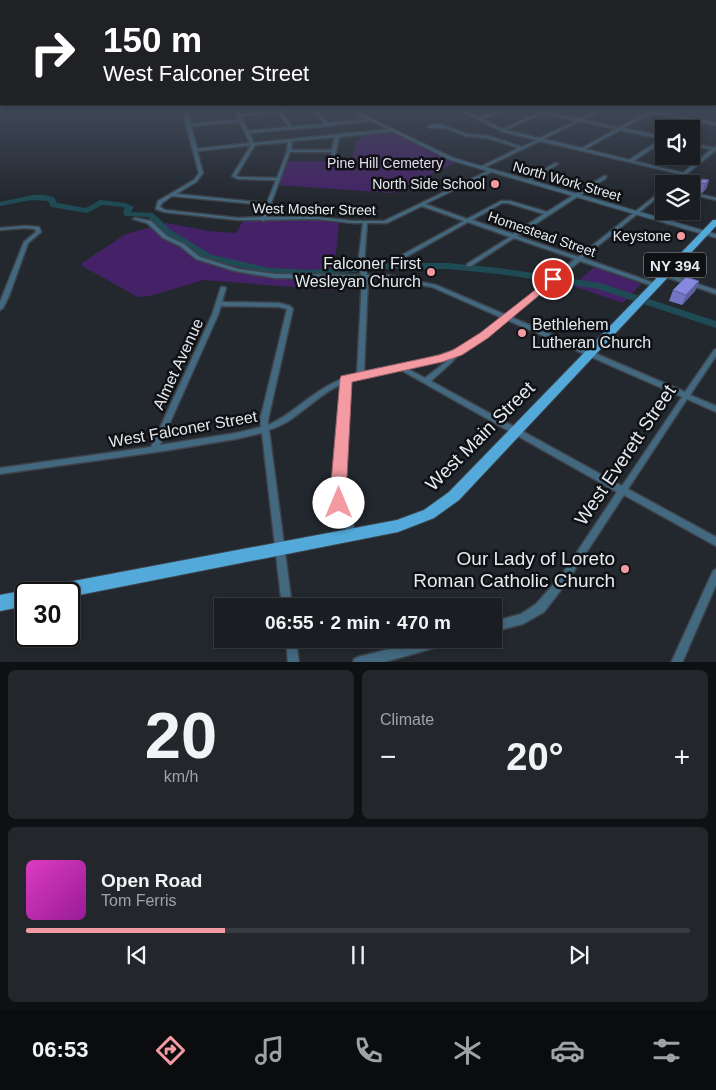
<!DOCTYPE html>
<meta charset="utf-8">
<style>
:root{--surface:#1a1e23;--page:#23272b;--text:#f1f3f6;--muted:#9fa2a6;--line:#383c41;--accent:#f49aa3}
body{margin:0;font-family:Arial,sans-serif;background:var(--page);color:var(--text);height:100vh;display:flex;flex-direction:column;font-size:19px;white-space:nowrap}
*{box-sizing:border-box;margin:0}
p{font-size:16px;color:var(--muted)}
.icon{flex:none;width:28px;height:28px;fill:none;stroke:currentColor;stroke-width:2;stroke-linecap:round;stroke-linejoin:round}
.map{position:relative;height:662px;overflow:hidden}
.side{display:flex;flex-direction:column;gap:8px;padding:8px;background:#0e1013;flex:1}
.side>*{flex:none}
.banner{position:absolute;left:0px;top:0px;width:716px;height:105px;box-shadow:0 2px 8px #0003,0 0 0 1px var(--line);background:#202124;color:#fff;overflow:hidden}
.controls{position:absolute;left:655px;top:120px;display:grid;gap:10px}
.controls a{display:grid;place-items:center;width:45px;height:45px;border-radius:0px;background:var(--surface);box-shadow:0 2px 8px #0003,0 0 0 1px var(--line);font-size:25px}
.speed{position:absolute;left:15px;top:582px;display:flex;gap:10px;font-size:25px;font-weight:700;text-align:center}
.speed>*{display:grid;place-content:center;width:65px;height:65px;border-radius:50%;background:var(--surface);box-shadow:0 2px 8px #0003,0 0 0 1px var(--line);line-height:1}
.speed .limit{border:2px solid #111;border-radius:8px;background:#fff;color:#111}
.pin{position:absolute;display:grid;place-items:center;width:42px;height:42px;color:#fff;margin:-21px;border:2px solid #fff;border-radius:50%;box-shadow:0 1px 5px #0007}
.me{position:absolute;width:55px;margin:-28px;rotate:0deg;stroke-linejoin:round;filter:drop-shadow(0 0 4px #0008)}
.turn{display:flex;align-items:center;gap:18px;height:105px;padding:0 20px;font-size:22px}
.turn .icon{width:65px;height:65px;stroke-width:2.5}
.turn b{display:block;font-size:35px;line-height:42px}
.big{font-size:38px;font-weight:700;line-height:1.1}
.side .widget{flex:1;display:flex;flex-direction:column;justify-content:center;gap:8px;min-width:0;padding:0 18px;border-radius:8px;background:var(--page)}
.side .dial{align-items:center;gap:0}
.dial b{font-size:65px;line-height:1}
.song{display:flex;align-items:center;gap:15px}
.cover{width:60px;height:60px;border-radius:8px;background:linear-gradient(135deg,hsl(310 70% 55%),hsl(300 70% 35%))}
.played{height:5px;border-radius:2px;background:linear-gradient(90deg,var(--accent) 30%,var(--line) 30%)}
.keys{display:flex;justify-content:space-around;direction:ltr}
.heat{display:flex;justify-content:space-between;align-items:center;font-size:28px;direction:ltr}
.side .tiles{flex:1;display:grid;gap:8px;grid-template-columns:1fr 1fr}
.widget:last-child{grid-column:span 2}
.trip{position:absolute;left:214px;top:598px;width:288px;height:50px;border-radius:0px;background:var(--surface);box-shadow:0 2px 8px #0003,0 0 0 1px var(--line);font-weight:700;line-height:50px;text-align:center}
.tab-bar{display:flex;height:80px;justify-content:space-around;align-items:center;background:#0a0c0e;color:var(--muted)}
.tab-bar .icon{width:35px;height:35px}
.tab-bar .on{color:var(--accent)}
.tab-bar b{font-size:22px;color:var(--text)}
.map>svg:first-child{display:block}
</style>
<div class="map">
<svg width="716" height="663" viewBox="0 0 716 663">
<rect width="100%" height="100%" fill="#23282f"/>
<g fill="#452267">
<path d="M392 133 455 163 392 193 278 185 288 161 352 162 356 141 364 135Z"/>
<path d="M320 220 339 223 332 290 203 280 150 296 138 297 82 266V263L126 234 167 223 208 231 236 233 243 221Z"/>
<path d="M594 267 641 284 623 303 573 286Z"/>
</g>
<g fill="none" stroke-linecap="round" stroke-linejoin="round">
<path fill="#1e4b54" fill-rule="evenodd" d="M32 195H44L54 197 57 203 86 208 100 200 125 203 134 207 131 212 153 213 171 230 212 255 270 268 312 270 386 263H448L499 268 600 283 716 321V328L598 289 499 274 448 269H386L312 276 270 274 206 259 165 234 148 217 125 216 123 212 125 208 123 207 102 205 87 213 51 207 48 201 32 200 0 206V202Z"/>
<g stroke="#3e434a" stroke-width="3">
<g id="minor">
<path d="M233 107H235L239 114 312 107H328L327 108 315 109 328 123 372 119 374 120 328 126 249 133 254 143 393 129 395 130 393 131 339 137 333 165 331 166 329 165 332 152H290L266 217H317L353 221H384L490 170H491V172L425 204 467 219 501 201H510L547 212 604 176H606V178L517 236 578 257 664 189V192L583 258 657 284 658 285 657 286H653L580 261 511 317 685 392 714 350 716 349V356L690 395 716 406V412L687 399 628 489 716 537V546L624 495 567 582 544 612 523 624 492 632V622L521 614 536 604 561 576 617 492 399 369 366 376 349 381 342 495 357 535 355 538 352 539 349 538 334 495 342 384C323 392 308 408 290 420 284 424 277 427 269 430L292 606H282L262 433 236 439 164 451 0 474V468L151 447 212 315 221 287H225L226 288 222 302 279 303 290 306 293 309 268 420V425C289 416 305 399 324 388 335 381 345 378 357 374L362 278H275L235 271 196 259 180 246 163 238 147 223 133 219 135 218 151 221 167 236 184 244 200 257 238 269 275 274 361 275 358 264 363 223H353L317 219 265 220 263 221 261 220H238L164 212 156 209V208L158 201 194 180 199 173 186 125 184 109 187 110 190 124 239 120ZM312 109 325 124 292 127 281 112ZM278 112 289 127 248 131 240 116ZM240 122 250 143 197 149 191 126ZM335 137 332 150H291L292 141ZM288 142 287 151 277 178 239 177 236 176 255 145ZM251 145 232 176 238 179 276 180 267 203 176 194 196 182 203 173 197 151ZM172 196 266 205 262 217 238 218 165 210 160 207 162 203ZM502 203H508L544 214 513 234 472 220ZM422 206 464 221 402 255V257H406L468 222 510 237 467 264V266H471L514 238 575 259 506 315 436 285 388 275H367L364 264 367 223H387ZM368 278 388 279 432 287 502 318C490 328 478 338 465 345 433 361 397 364 364 372ZM221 306 279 307 287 309 260 420 261 427 236 433 160 445 218 315ZM507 320 682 397 622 486 431 381 451 363 459 354 458 353C477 344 492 333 507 320ZM451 356 447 361 425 378 406 368 437 360Z"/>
<path d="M453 107H456L479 118 507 107H510V108L482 119 502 129 539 113 516 108V107L542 111 553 107H556L546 112 579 119 605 107H608L583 120 619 128 647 112 622 107H626L716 123V125L693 121 682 129H678L690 120 651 113 623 128 664 137V141L633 161 683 173 712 149 691 145V143L714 148 716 147V150L674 184H669L681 174 540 141 481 169H480V167L519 148 488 138 465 136 446 128H429L427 127 429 125 439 124 467 134 488 136 522 147 537 140 503 132ZM543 113 577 121 539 138 505 130ZM580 121 617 129 582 148 543 139ZM620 130 662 139 629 160 585 149Z"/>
<path d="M555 163 558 164 528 182 525 181Z"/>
<path d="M691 192 716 198V200L691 194Z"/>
<path d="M676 211H681L671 224H667V222Z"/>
<path d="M25 226 39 227 41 232 28 243 9 296 3 308 0 310V302L24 242 36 232 35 229 25 228 0 230V228Z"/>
<path d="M665 273 716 290V294L663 276 662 275Z"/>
<path d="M716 569V585L682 663H671L713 571Z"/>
<path d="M286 639H296L299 663H288Z"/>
<path d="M429 639H453L452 643 448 644 381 663H353L354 659 358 657Z"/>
</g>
</g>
<g stroke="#3e434a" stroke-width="2">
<path id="tertiary" d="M343 107H347L454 158 716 234V238L450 160Z"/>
</g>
<g stroke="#3e434a" stroke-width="2">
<g id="primary">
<path d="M713 220H716V226L459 500 434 518 398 532 69 597V594H39L41 589 47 586 397 520 424 510 449 492Z"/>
<path d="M26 590 32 594H26V606L0 611V595Z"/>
</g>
</g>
<use href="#minor" fill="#426980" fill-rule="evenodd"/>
<use href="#tertiary" fill="#426980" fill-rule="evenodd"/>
<use href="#primary" fill="#53aada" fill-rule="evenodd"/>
</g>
<g fill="#7475c1">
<path d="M709 180 706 189 702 193 695 191 698 182Z"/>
<path d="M699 281 695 291 682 305 669 301 673 290Z"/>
</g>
<g fill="#5e5f9d">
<path d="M709 180 706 189 702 193 705 184Z"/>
<path d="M699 281 695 291 682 305 686 295Z"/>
</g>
<g fill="#8788e0" stroke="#5e5f9d">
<path d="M703 179 709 180 705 184 698 182Z"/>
<path d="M686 277 699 281 686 295 673 290Z"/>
</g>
<linearGradient id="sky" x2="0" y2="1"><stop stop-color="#13161a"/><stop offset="0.54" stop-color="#3f4858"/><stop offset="1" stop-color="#3f4858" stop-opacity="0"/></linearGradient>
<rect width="716" height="199" fill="url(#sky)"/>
<path fill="#f49aa3" stroke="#9f646a" d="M553 276 558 279 556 281 488 338 462 355 442 362 352 382 346 495 347 503 345 507 339 509 334 507 330 495 340 379 341 376 439 355 453 350 480 333Z"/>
<g fill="#f49aa3" stroke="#0f1114" stroke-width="2">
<circle cx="495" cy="184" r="5"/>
<circle cx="681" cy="236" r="5"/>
<circle cx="431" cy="272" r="5"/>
<circle cx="522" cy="333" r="5"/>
<circle cx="625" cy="569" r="5"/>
</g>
<g text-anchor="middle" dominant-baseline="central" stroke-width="5" stroke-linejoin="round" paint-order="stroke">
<g font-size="14" fill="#e3daf0" stroke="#0f1114">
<text x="385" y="163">Pine Hill Cemetery</text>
</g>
<g font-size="14" fill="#e6e9ee" stroke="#0f1114">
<text transform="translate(567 181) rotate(16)">North Work Street</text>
<text transform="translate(314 209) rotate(1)">West Mosher Street</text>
<text transform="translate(542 234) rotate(19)">Homestead Street</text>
</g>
<g font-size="14" fill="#e6e9ee" stroke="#0f1114" text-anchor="end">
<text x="485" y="184">North Side School</text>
<text x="671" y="236">Keystone</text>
</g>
<rect fill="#0f1114" stroke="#a6a8ad" stroke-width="1" x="644" y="252.5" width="62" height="25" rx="4"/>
<g font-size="15" font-weight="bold" fill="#e6e9ee">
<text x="675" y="265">NY 394</text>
</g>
<g font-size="16" fill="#e6e9ee" stroke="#0f1114" text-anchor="end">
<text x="421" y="263">Falconer First<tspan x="421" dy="18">Wesleyan Church</tspan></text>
<text x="532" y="324" text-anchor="start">Bethlehem<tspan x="532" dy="18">Lutheran Church</tspan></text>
</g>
<g font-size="16" fill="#e6e9ee" stroke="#0f1114">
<text transform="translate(178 364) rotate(-65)">Almet Avenue</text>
<text transform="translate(183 429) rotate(-10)">West Falconer Street</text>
</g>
<g font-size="19" fill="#e6e9ee" stroke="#0f1114">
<text transform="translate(480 436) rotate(-45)">West Main Street</text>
<text transform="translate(625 455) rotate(-56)">West Everett Street</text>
</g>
<g font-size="19" fill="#e6e9ee" stroke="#0f1114" text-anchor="end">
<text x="615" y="558">Our Lady of Loreto<tspan x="615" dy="22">Roman Catholic Church</tspan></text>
</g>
</g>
</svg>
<div class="controls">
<a><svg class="icon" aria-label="sound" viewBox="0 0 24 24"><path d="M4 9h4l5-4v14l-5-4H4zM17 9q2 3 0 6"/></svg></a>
<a><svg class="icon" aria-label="layers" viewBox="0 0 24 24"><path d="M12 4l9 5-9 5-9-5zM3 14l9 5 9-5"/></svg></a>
</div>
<div class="speed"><div class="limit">30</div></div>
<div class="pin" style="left:553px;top:279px;background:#d93025"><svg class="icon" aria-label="arrive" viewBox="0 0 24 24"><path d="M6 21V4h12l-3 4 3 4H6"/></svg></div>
<svg class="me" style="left:339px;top:503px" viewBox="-20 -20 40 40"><circle r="19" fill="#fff"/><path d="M0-13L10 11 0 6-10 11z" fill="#f49aa3"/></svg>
<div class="trip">06:55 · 2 min · 470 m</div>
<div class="banner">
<div class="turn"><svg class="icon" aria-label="right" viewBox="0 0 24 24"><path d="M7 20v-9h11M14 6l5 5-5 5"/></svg><div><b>150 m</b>West Falconer Street</div></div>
</div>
</div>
<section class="side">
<div class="tiles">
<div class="widget dial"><b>20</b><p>km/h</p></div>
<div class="widget"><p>Climate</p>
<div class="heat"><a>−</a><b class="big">20°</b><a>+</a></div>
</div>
<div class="widget">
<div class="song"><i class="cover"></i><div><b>Open Road</b><p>Tom Ferris</p></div></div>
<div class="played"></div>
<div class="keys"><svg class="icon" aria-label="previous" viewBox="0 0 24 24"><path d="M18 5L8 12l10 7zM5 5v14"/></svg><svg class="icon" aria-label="pause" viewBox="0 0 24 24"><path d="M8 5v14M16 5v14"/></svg><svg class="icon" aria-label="next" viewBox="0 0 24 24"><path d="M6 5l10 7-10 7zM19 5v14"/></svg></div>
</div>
</div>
</section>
<nav class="tab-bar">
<b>06:53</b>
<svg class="icon on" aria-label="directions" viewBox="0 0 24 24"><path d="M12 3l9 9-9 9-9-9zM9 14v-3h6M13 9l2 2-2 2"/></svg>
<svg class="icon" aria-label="music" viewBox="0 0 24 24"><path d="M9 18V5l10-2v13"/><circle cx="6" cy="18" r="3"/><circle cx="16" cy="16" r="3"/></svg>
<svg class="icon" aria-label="phone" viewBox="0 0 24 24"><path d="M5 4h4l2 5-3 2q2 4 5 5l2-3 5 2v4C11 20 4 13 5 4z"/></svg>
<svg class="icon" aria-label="climate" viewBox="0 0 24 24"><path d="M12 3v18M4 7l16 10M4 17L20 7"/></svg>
<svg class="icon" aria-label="car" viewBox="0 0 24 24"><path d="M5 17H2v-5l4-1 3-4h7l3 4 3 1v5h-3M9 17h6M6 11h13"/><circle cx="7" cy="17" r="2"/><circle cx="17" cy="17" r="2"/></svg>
<svg class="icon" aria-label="filters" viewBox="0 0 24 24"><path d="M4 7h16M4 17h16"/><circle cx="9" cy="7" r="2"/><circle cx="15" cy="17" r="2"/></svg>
</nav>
